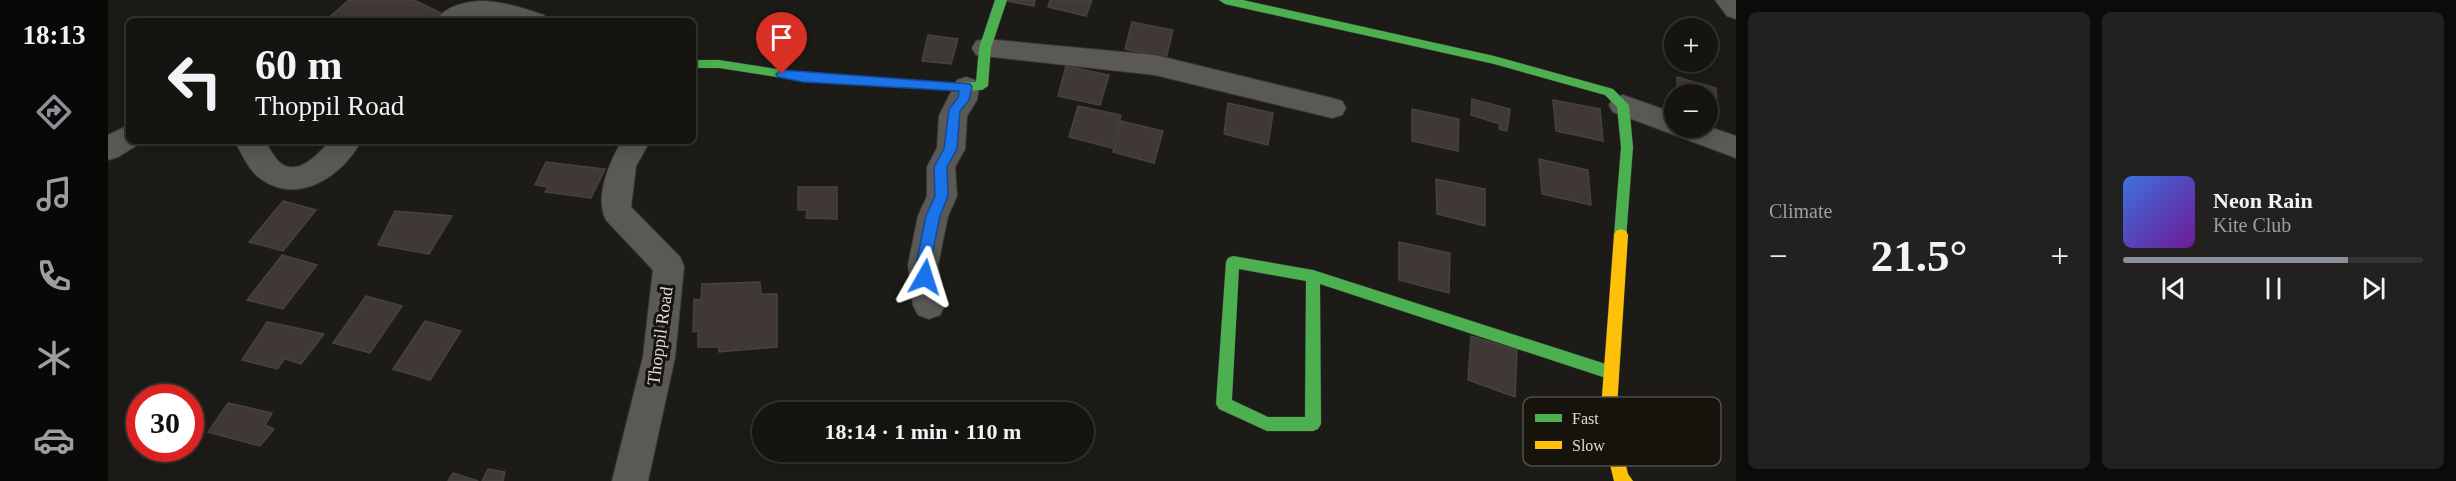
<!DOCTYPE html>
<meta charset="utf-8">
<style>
:root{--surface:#161411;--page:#23211f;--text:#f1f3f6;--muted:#9e9e9f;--line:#353331;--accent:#8c9099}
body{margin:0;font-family:"Times New Roman",serif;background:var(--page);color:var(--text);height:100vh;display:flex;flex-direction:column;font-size:22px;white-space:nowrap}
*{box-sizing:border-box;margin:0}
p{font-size:20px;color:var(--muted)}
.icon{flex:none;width:33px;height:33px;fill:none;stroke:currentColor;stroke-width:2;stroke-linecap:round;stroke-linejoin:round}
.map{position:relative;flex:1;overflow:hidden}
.panel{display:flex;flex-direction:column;gap:12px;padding:12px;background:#0c0b09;width:720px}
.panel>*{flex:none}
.top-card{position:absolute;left:18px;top:18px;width:570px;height:126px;border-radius:9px;box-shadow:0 3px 15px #0003,0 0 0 2px var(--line);background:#161411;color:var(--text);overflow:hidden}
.fabs{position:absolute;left:1556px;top:18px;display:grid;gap:12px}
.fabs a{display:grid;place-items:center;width:54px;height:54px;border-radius:50%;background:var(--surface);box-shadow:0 3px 15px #0003,0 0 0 2px var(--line);font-size:30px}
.speed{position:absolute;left:18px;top:384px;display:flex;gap:12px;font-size:30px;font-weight:700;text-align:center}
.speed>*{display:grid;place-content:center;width:78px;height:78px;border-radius:50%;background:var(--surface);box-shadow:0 3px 15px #0003,0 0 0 2px var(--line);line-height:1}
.speed .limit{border:9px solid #d22;background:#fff;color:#111}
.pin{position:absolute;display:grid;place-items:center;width:51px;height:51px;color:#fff;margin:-62px -26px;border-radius:50% 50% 50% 0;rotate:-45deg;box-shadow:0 0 6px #0007}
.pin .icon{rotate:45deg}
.me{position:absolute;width:66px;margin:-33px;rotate:6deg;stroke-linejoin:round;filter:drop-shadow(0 0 4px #0008)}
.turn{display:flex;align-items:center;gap:21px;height:126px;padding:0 30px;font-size:27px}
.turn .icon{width:78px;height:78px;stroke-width:2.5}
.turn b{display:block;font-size:42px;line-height:51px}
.big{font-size:45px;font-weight:600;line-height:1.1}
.panel .card{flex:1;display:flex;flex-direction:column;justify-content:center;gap:9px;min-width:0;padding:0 21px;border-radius:9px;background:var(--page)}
.song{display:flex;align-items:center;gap:18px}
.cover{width:72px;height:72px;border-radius:9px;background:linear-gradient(135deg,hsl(220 70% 55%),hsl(280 70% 35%))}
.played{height:6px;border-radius:3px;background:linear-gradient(90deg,var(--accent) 75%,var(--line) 75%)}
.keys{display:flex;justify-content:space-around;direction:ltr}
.heat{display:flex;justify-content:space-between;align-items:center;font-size:33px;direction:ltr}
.panel .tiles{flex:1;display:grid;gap:12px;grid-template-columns:repeat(2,1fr)}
.trip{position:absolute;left:644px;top:402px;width:342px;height:60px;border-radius:30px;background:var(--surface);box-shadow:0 3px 15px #0003,0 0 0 2px var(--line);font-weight:600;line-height:60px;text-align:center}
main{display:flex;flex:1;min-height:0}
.tabs{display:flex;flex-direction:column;width:108px;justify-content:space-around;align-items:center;background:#090807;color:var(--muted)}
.tabs .icon{width:42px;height:42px}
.tabs .on{color:var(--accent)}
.tabs b{font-size:27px;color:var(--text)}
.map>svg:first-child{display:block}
</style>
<main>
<nav class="tabs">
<b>18:13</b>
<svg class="icon on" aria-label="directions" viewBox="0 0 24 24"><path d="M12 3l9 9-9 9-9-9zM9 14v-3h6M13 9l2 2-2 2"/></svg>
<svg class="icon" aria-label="music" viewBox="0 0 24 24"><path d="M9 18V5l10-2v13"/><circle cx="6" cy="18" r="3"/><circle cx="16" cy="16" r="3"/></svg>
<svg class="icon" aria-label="phone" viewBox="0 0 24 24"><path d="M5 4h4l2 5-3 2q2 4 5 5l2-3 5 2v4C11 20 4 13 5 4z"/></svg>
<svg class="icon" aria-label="climate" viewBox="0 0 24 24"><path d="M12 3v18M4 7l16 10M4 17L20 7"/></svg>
<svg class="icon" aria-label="car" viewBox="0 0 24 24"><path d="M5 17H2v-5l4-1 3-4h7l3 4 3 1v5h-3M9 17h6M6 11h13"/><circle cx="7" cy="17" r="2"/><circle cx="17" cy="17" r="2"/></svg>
</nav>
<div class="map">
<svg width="1628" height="481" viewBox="0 0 1628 481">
<rect width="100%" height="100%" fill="#1d1b17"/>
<g fill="#403835" stroke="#454240" stroke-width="1.5">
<path d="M241 0H306L337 15 330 21H217Z"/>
<path d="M927 0 926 6 899 1V0Z"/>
<path d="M942 0H984L978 16 940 7Z"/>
<path d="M1024 22 1065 30 1058 58 1017 49Z"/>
<path d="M820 35 850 39 843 64 814 61Z"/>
<path d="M958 66 1001 75 992 105 950 96Z"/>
<path d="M1569 77 1608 88 1610 118 1599 115V94H1569Z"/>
<path d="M1364 99 1402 109 1399 131 1391 129 1392 124 1363 115Z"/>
<path d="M1445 100 1492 109 1495 141 1448 131Z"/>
<path d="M1120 103 1165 113 1160 145 1116 134Z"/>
<path d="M970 106 1013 115 1004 148 961 137Z"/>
<path d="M1304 109 1351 119 1350 151 1304 141Z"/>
<path d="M1013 121 1055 131 1046 163 1005 152Z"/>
<path d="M1431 159 1480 170 1483 205 1434 194Z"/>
<path d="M438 162 497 169 483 198 437 192 440 187 427 185Z"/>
<path d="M1328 179 1377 189V226L1329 214Z"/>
<path d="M690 187H729V219L698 218 699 210H690Z"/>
<path d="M175 201 208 210 175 251 141 242Z"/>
<path d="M287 211 344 216 321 254 270 245Z"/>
<path d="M1291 242 1342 253 1341 293 1291 280Z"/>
<path d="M174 255 209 265 175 309 139 300Z"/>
<path d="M652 282 653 294H669V347L611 352V347H590V331L585 332 586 299 593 300 594 284Z"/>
<path d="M258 296 294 306 262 353 225 343Z"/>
<path d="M317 321 353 331 322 380 285 369Z"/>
<path d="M159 322 175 325 216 334 193 364 177 359 169 369 134 360Z"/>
<path d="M1363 336 1409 350 1407 397 1360 380Z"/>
<path d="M120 403 164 413 157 425 166 429 152 446 100 432Z"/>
<path d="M380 469 397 472 395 481H374Z"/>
<path d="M345 473 370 481H340Z"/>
</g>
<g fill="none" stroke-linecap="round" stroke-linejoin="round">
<g stroke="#3a3835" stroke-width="2">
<g id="street">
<path d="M1607 0H1628V19L1619 16Z"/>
<path d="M371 1C394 1 415 8 436 15L440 21 371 18 359 21H328C337 6 355 3 371 1Z"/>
<path d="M877 39 1047 55 1224 98 1234 101 1238 108 1234 115 1224 118 1047 75 868 55 864 48 868 41Z"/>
<path d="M858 77 867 80 871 87 869 100 859 116 857 149 847 167 849 196 840 216 830 265 837 305 832 315 821 319 810 315 805 305 800 265 810 216 819 196V167L829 148 831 116 849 80Z"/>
<path d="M1515 95 1566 113V128H1599V126L1628 136V158L1505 112 1501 105 1505 98Z"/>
<path d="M21 125V141H32L31 144 10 157 0 160V135Z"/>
<path d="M127 141H156C161 147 165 155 170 161 188 179 211 154 222 141H253C235 175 191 206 153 179 142 172 133 153 127 141Z"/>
<path d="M514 141H542L528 166 523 207 572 257 576 266 567 357 540 481H504L535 357 545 270 498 220C486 197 502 161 514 141Z"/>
</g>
</g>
<g stroke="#3a3835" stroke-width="1">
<g id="fast">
<path d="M887 0H899L883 48 880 86 874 90 850 91 695 81 611 68H585V60H611L695 73 850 83 868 82 871 48Z"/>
<path d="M1111 0H1135L1386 56 1505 89 1521 105 1525 147 1518 239H1508L1506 235 1513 147 1509 107 1497 95 1386 64 1117 4Z"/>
<path d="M1125 256 1205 270 1504 366 1509 368 1511 373 1509 378 1504 380 1212 284 1213 424 1210 429 1205 431H1159L1111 409 1108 404 1118 262 1120 258ZM1131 269 1198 281 1197 417H1160L1124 400Z"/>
</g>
</g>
<g stroke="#3a3835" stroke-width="1">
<path id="slow" d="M1513 229 1518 231 1520 235 1508 423 1520 474 1525 481H1506L1492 423 1506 235 1508 231Z"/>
</g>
<use href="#street" fill="#5a5956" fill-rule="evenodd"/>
<use href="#fast" fill="#4caf50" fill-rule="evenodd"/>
<use href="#slow" fill="#ffc107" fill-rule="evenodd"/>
</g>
<path fill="#1a73e8" stroke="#114b97" stroke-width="1.5" d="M674 70 862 84 864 87 861 100 852 111 849 149 839 167 840 196 832 216 822 265 824 277 822 281H812L808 265 818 216 827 196 826 167 836 149 841 109 850 98 851 91 695 82 670 77 668 74Z"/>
<g text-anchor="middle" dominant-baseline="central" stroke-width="6" stroke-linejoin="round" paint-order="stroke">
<g font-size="18" fill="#dddbd6" stroke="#16130c">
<text transform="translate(552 336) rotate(-82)">Thoppil Road</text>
</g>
</g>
<rect x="1415" y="397" width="198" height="69" rx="9" fill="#16130c" stroke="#524f49" stroke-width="1.5"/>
<rect x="1427" y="414" width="27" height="8" fill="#4caf50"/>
<rect x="1427" y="441" width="27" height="8" fill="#ffc107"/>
<g font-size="16" fill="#dddbd6">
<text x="1464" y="424">Fast</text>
<text x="1464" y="451">Slow</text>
</g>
</svg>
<div class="fabs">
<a>+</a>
<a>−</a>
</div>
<div class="speed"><div class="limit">30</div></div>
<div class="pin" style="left:674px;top:74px;background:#d93025"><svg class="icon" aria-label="arrive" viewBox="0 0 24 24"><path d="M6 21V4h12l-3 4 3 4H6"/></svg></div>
<svg class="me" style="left:817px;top:277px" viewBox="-20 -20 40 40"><path d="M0-17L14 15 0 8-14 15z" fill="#1a73e8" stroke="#fff" stroke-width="4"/></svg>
<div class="trip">18:14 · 1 min · 110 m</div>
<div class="top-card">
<div class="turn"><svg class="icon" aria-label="left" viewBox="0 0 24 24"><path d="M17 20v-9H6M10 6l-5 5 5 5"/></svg><div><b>60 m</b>Thoppil Road</div></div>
</div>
</div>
<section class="panel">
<div class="tiles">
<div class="card"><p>Climate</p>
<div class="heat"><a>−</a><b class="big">21.5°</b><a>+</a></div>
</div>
<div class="card">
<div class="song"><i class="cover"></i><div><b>Neon Rain</b><p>Kite Club</p></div></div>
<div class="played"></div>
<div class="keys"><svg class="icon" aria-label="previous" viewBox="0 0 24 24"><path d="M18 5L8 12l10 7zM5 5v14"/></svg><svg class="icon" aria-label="pause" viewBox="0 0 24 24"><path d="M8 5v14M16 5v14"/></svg><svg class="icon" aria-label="next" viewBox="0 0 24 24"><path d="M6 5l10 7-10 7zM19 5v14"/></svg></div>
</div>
</div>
</section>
</main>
